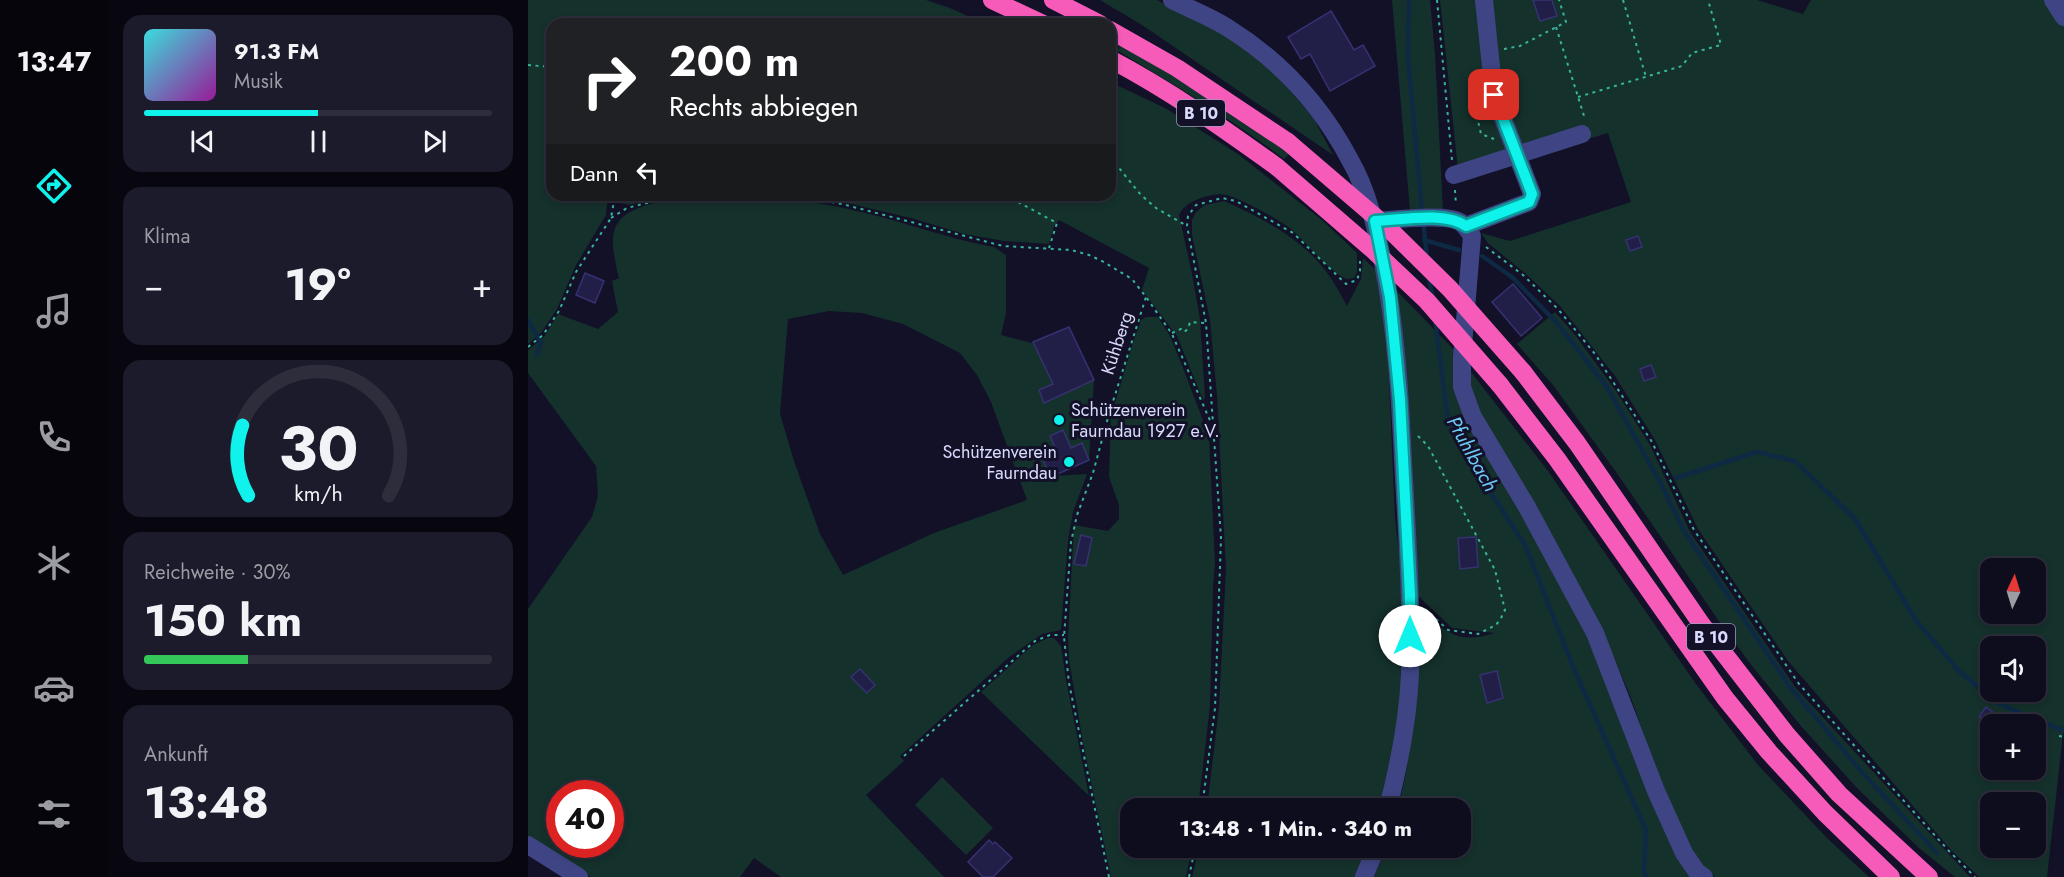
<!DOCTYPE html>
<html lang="de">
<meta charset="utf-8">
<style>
:root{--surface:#0e0d1e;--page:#1c1b2b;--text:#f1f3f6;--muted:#9b9ca4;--line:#2e2d3c;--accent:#10f2ec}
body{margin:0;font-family:Jost,sans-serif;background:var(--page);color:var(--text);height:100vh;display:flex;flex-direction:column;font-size:22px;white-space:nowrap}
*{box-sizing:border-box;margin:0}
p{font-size:20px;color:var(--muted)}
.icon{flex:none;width:33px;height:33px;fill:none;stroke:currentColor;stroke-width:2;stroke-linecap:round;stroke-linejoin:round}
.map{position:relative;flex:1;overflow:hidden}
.side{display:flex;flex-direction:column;gap:15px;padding:15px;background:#080710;width:420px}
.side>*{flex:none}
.guide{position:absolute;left:18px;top:18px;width:570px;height:183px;border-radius:18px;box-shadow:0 3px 9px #0003,0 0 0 2px var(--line);background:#202124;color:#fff;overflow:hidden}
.needle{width:39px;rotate:4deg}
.buttons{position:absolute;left:1452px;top:558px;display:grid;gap:12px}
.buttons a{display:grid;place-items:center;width:66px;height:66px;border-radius:12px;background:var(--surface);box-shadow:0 3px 9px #0003,0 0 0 2px var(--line);font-size:30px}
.speed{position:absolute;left:18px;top:780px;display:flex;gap:12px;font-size:30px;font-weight:700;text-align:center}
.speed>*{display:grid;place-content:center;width:78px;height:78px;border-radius:50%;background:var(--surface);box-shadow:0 3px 9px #0003,0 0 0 2px var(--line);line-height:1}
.speed .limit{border:9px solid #d22;background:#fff;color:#111}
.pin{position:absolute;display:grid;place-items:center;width:51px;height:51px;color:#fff;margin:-26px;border-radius:12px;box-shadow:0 3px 9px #0006}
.me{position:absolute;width:66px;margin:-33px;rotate:0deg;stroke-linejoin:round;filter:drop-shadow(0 0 4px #0008)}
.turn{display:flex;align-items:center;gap:21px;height:126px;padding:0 24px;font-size:27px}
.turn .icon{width:78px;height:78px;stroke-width:2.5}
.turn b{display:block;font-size:42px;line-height:51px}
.then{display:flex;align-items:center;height:57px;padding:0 24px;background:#0003;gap:12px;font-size:22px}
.big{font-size:45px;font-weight:700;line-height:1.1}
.side .tile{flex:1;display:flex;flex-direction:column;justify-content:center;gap:9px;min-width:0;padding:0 21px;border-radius:18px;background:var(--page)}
.side .dial{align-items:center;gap:0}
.dial svg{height:156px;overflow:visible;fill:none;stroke:var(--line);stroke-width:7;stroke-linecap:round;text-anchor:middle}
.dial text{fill:var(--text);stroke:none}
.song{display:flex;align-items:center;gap:18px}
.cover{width:72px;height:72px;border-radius:9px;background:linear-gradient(135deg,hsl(180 70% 55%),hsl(300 70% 35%))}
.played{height:6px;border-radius:3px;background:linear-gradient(90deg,var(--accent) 50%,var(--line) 50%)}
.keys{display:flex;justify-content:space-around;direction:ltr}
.heat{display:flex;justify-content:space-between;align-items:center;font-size:33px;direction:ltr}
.charge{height:9px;border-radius:4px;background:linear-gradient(90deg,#34c759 30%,var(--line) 0)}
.trip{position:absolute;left:592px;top:798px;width:351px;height:60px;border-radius:18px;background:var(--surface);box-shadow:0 3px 9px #0003,0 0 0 2px var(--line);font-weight:700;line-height:60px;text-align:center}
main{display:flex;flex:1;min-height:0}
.tab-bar{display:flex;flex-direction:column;width:108px;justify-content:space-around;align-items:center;background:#06050c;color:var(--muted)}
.tab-bar .icon{width:42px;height:42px}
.tab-bar .selected{color:var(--accent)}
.tab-bar b{font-size:27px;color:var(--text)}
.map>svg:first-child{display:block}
</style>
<main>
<nav class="tab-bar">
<b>13:47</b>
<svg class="icon selected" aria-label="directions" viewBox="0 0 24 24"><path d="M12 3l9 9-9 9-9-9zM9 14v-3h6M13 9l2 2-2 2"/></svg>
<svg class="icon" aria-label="music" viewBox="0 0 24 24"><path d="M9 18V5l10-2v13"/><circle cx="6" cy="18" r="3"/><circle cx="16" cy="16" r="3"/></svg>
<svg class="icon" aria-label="phone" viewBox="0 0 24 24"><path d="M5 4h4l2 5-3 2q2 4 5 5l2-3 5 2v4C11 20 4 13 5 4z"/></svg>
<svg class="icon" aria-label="climate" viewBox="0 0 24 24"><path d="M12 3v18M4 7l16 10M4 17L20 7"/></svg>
<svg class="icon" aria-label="car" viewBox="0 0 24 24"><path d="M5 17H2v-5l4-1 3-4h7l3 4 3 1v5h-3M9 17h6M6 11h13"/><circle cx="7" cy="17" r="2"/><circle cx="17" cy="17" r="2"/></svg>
<svg class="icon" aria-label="filters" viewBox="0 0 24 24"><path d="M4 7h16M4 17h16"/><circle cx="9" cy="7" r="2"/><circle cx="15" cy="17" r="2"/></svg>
</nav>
<section class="side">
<div class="tile">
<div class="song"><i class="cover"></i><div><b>91.3 FM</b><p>Musik</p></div></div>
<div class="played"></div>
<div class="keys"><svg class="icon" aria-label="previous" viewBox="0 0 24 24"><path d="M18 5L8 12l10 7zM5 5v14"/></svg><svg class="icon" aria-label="pause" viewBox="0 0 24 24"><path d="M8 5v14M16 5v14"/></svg><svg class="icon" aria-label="next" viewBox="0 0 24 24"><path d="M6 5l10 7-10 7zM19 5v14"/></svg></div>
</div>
<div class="tile"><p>Klima</p>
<div class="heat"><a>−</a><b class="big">19°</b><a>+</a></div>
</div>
<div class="tile dial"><svg viewBox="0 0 100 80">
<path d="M14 69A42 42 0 1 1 86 69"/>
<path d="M14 69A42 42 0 0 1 11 33" stroke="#10f2ec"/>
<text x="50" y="56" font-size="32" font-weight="700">30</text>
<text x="50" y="72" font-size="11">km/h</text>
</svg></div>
<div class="tile"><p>Reichweite · 30%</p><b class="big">150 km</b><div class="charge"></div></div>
<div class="tile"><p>Ankunft</p><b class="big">13:48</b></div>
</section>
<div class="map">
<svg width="1536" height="877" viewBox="0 0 1536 877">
<rect width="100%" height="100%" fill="#121128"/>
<g fill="#15312c" fill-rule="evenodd">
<path d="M0 0H398L422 8 457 24H24V195H80L78 215 48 265 29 309 13 333 0 344Z"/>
<path d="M572 0H629L693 33 735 61 760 88 786 119 805 155 614 25Z"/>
<path d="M864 0H902L907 54 915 212 882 211Z"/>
<path d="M912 0H1229L1275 14 1283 0H1525L1536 17V725L1519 877H1451L1423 850 1260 661 1170 529 1127 440 1087 376 1032 306 998 274 960 243 953 233 982 241 1103 202 1080 133 1023 150 930 170ZM1462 568H1508V614H1462ZM1462 646H1508V692H1462ZM1462 724H1508V770H1462ZM1462 802H1508V848H1462Z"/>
<path d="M592 44 672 91 761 154 756 159C703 119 647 85 590 51Z"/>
<path d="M582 82 637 108 710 154 794 220 829 253V272L826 278 818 279C797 268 781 245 763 229 754 221 710 197 698 195 691 193 682 195 676 197 664 201 656 205 651 215L663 269 672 319 677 398 675 400 649 336 614 290 621 268 531 220 526 226 521 244 476 241 436 234 383 218 284 195H582Z"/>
<path d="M90 195H146L102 205 92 203Z"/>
<path d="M147 197C203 198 261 196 316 208 366 218 415 238 466 247L478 255V313L473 335 504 343 541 327 566 380 561 460 525 476 559 474 545 512 540 540 533 630 514 634 480 658 372 756 376 761 338 795 416 877H253L226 858 212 877H63L0 840V609L64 517 70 496 68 466 0 373V350L16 337 30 314 70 329 90 312 84 281 91 278C88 270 88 262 86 254 78 208 114 208 147 197ZM301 311 334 313 375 324 432 353 449 375 463 402 499 500 406 533 315 575 292 534 266 461 252 414 260 319ZM32 794H82V844H32Z"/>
<path d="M696 201C734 218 775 239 800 274 807 284 813 295 819 306L833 279 835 258 851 273 860 356 867 519 876 592 875 675 869 738 852 808H679L691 707 698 569 689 396 682 320 664 235V220L668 212 677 205Z"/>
<path d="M866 288 931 355V385L1029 568 1164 877H846L858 848H933V808H870C888 743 886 674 888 607 915 629 928 646 966 633L924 628 888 594Z"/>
<path d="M1027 312 1048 336 1088 391 1122 445 1162 532 1267 687 1442 877H1427L1391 848 1329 788 1273 726 1224 666 1193 624 1088 472 1025 385 989 344Z"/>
<path d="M618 317H630L642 336 655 368 681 436 687 563 685 587 682 706 670 808H603V848H664L658 877H583L556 748 541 660 540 638 546 525 580 531 591 519V505L581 477 583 417 603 349 613 320Z"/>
<path d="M939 367 1020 471 1168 684 1230 765 1300 839 1341 877H1187L1175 866 1159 847 1133 785 1102 695 1074 630 947 416Z"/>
<path d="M520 638H526L533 646 538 680 561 796 453 692 505 645Z"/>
<path d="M414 777 465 828 438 855 387 805Z"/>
<path d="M671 848H839L828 877H664Z"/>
</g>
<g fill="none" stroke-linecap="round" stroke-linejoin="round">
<g stroke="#0e2944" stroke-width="4.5">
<path d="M881 0 880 57 894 213"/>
<path d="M895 221 899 257"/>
<path d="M896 240 931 250"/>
<path d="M954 256 984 277 1029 323 1079 387 1133 484 1156 531 1262 687 1333 771 1409 853"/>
<path d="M901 278 904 296"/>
<path d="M907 319 920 420 939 456 997 545 1046 669 1118 830 1116 871 1118 877"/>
<path d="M0 320 13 343 9 354"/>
<path d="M1148 478 1229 452 1267 461 1327 519 1387 619 1430 670 1469 703 1536 731"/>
</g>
</g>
<g fill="#211e47" stroke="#363272" stroke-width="1.5">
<path d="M1005 0H1024L1029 16 1012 21Z"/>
<path d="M803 11 826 50 835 45 847 66 802 91 782 54 773 59 760 37Z"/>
<path d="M1110 236 1114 247 1102 251 1098 240Z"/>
<path d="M57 273 76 281 67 303 48 295Z"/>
<path d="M985 284 1014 318 993 336 964 302Z"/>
<path d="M541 327 566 380 516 403 511 390 525 384 505 342Z"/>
<path d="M1123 365 1128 377 1116 381 1112 369Z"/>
<path d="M535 430 543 448 554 443 561 460 523 477 515 460 530 454 522 436Z"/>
<path d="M553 535 564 538 558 566 546 564Z"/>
<path d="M948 537 950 567 932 569 930 538Z"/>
<path d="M332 669 347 685 339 693 323 677Z"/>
<path d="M969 671 975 698 959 703 952 675Z"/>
<path d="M1458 707 1467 714 1460 723 1451 717Z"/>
<path d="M461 840 465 844 467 842 484 858 465 877H455L440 862Z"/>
</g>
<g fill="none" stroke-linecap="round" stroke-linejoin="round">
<g stroke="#37b49c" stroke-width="2" stroke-dasharray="3 4.5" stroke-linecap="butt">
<path d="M909 0 924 160"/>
<path d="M1095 0 1118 77"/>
<path d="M1028 27 1057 119"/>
<path d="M976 49 992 46 1038 22 1031 0"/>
<path d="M0 65 24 67"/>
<path d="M1050 97 1154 66 1164 53 1193 45 1180 0"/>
<path d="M951 102 947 108 953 134 966 139"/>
<path d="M582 157 613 195 628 208 659 226"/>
<path d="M927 190 928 205"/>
<path d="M477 195 529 223 521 248"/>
<path d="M83 218 99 208 147 196 280 198 314 204 475 246 543 250 561 255 574 261 604 279 618 297 644 334 684 425"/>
<path d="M958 247 995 275 1030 309 1067 354 1124 442 1166 530 1271 684 1420 850 1447 877"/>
<path d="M644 333 653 329 656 332 660 329 662 322 678 323"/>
<path d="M0 347 15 335 31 311 48 272 83 218 87 195"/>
<path d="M890 436 900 446 967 570 977 610 973 618 968 625 950 634 920 630 897 609"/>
<path d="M1531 736 1536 737"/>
<path d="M376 756 507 641 522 635H536"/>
<path d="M674 808 687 708 693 538 678 323 659 226 660 216 668 205 694 198 708 201 765 233 818 284 829 280 832 271V261"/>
<path d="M581 877 541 683 536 637 543 542 549 515 565 473 581 414 618 297"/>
<path d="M661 877 667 848"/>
</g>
<g stroke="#3f4584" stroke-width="18">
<path d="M644 0C662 9 683 17 700 28 753 61 793 105 822 160 840 191 848 228 855 263 868 328 872 395 875 461 879 532 884 603 882 674 880 720 871 765 860 808"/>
<path d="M1525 0 1536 17"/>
<path d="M926 175 1054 134"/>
<path d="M847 221C865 220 917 213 932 222 937 225 940 230 944 236L934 357V387L945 417 999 507 1067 633 1128 791 1156 853 1169 872 1176 877"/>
<path d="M938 226 1001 202 1004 194 966 95 956 0"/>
<path d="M0 845 51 877"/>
<path d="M836 877 848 848"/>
</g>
<g stroke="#f65bba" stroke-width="18">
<path d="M464 0 515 24"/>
<path d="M525 0 572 24"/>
<path d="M582 30 649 68 760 142"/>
<path d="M582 59C641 90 695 128 749 167"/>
<path d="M995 372 1049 443 1174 625 1259 735 1311 794 1401 877"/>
<path d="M972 385 1029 459 1197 698 1241 752 1297 813 1363 877"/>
</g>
<g stroke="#f65bba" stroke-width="18">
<path d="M760 142 858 226 922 289 995 372"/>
<path d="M749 167 845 250 899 301 972 385"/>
</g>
</g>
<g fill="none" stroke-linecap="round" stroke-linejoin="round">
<g stroke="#0a9d99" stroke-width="15">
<path id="route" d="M882 636V595L872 400 862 297 847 221C873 220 917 211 938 226L1001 202 1004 194 966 95"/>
</g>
<use href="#route" stroke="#10f2ec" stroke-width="10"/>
</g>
<g fill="#10f2ec" stroke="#121128" stroke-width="2">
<circle cx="531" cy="420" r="6"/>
<circle cx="541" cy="462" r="6"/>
</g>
<g text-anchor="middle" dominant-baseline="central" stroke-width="6" stroke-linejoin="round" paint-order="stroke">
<g fill="#121128" stroke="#9e9ebd" stroke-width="1.5">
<rect x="649" y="100" width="48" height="26" rx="4.5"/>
<rect x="1159" y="624" width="48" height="26" rx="4.5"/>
</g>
<g font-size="16" font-weight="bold" fill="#dadafd">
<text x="673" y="113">B 10</text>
<text x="1183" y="637">B 10</text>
</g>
<g font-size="18" fill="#dadafd" stroke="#121128">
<text transform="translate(589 343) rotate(-72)">Kühberg</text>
</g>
<g font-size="18" fill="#dadafd" stroke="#121128" text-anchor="start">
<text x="543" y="410">Schützenverein<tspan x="543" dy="21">Faurndau 1927 e.V.</tspan></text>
<text x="529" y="452" text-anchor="end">Schützenverein<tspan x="529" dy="21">Faurndau</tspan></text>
</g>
<g font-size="20" font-style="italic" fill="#6ec9f7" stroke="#121128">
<text transform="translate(944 454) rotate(61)">Pfuhlbach</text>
</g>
</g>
</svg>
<div class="buttons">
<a><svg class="needle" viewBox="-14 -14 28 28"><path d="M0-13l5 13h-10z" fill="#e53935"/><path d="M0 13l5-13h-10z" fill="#9b9ca4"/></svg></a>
<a><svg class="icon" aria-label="sound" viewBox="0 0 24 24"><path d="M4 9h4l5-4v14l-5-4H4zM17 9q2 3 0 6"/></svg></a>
<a>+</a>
<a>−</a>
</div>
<div class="speed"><div class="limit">40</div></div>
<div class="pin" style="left:966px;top:95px;background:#d93025"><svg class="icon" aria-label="arrive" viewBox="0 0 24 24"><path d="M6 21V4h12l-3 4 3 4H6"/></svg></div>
<svg class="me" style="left:882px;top:636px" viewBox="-20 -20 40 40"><circle r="19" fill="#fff"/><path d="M0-13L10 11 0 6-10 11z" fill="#10f2ec"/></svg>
<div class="trip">13:48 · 1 Min. · 340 m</div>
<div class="guide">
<div class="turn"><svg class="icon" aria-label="right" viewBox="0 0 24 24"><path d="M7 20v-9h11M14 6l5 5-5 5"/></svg><div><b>200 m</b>Rechts abbiegen</div></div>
<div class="then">Dann<svg class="icon" aria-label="left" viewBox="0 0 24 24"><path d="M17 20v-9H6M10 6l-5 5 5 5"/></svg></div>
</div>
</div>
</main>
